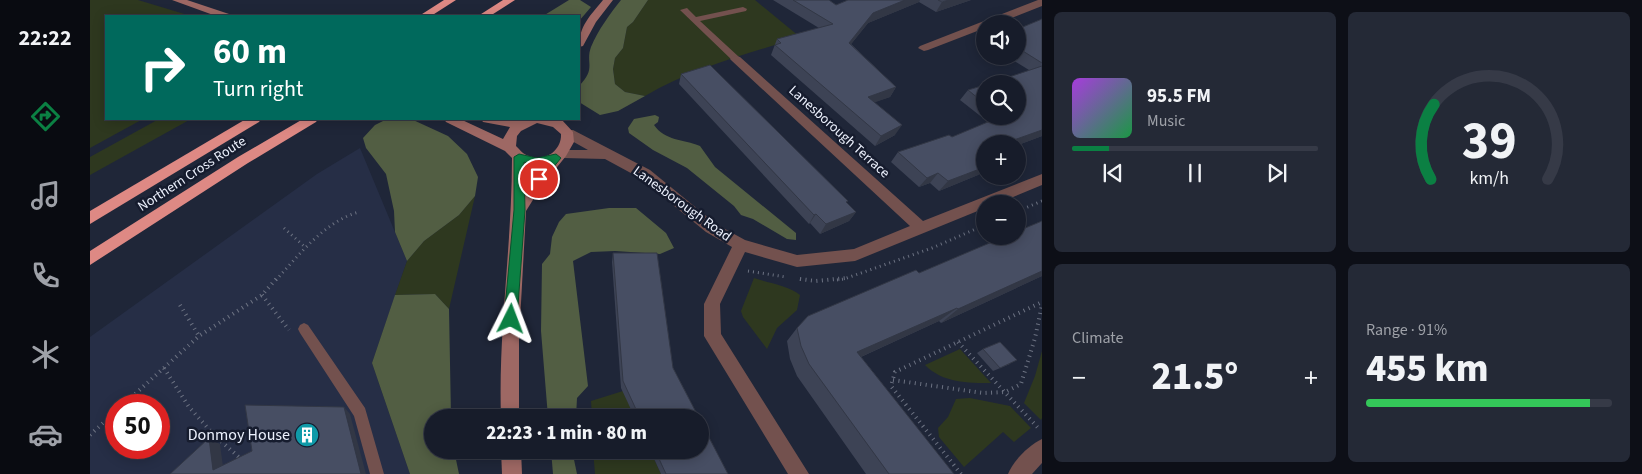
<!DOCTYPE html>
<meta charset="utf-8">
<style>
:root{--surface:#171c2a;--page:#242936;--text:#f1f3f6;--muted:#9ea1a8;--line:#363a47;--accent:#0b8043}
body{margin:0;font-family:"Source Sans 3",sans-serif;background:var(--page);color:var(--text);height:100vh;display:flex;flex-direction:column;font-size:19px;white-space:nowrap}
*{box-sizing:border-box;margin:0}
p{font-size:16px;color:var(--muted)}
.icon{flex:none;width:28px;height:28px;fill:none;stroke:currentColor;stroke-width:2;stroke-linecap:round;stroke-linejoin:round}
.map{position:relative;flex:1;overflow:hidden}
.sheet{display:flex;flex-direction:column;gap:12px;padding:12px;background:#0d0f17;width:600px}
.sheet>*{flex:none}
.banner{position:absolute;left:15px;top:15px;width:475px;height:105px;border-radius:0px;box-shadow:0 2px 12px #0003,0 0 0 1px var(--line);background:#00695c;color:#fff;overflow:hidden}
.tools{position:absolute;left:886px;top:15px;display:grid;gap:10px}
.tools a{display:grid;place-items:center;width:50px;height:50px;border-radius:50%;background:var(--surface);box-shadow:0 2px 12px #0003,0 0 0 1px var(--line);font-size:25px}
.speed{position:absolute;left:15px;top:394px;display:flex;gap:10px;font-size:25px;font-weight:700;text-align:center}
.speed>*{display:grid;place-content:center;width:65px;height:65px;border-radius:50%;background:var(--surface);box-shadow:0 2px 12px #0003,0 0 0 1px var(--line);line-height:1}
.speed .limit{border:8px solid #d22;background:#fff;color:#111}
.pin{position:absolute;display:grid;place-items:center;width:42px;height:42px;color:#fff;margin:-21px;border:2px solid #fff;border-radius:50%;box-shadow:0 1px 5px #0007}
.me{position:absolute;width:55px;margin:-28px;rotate:3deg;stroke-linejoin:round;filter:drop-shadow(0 0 4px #0008)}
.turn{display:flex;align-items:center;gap:18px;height:105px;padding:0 25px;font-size:22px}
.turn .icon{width:65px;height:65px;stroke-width:2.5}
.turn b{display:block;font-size:35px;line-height:42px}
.big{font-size:38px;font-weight:800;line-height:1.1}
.sheet .tile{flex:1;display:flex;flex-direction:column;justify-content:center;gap:8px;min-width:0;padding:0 18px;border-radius:8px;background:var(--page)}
.sheet .dial{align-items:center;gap:0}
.dial svg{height:130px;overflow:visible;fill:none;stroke:var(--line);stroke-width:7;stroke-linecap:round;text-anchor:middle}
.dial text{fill:var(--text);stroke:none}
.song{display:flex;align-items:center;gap:15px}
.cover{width:60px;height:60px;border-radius:8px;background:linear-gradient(135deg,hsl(280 70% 55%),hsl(140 70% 35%))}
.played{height:5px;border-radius:2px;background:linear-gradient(90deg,var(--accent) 15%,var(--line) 15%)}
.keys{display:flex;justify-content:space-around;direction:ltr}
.heat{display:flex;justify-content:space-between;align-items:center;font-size:28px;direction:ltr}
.charge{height:8px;border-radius:4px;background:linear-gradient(90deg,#34c759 91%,var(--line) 0)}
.sheet .tiles{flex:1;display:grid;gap:12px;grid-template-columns:repeat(2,1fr)}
.trip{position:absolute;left:334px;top:409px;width:285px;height:50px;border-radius:25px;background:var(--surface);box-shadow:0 2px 12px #0003,0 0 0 1px var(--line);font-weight:800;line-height:50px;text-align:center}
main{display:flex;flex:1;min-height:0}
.tab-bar{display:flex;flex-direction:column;width:90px;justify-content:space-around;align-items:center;background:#090b11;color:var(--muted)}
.tab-bar .icon{width:35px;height:35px}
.tab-bar .active{color:var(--accent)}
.tab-bar b{font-size:22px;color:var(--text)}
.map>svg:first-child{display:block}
</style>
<main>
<nav class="tab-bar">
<b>22:22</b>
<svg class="icon active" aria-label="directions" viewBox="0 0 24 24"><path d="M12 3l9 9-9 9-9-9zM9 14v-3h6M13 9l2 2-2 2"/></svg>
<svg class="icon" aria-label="music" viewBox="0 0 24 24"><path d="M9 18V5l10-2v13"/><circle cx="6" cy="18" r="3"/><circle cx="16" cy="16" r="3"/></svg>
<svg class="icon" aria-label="phone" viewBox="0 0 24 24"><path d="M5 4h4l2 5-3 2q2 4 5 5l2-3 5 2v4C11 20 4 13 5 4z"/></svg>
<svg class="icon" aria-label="climate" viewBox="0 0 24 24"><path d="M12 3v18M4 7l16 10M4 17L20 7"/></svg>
<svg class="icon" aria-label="car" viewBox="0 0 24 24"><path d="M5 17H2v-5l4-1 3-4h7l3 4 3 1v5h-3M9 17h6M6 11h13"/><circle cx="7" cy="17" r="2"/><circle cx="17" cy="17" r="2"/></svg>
</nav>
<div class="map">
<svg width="952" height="474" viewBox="0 0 952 474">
<rect width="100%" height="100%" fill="#1f2638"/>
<path fill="#262e46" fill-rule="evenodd" d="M270 148 317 261 282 363 320 474H0V337L227 174ZM26 405H69V448H26Z"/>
<g fill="#2e381f">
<path d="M0 0H48L101 16H16V119H53L0 148Z"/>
<path d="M558 0H665L710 37C658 54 602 68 555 96L535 92 525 84 523 69 525 58 533 48 537 27 543 22Z"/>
<path d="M69 119H101L0 175V157Z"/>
<path d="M385 196 359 309 345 294 305 295 317 261 334 241 369 215Z"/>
<path d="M664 278C679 283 700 286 710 295L707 310 687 328 677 349 653 317 651 311Z"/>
<path d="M870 349 901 383H902C877 383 853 383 835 365Z"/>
<path d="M952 351V418L951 420 934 403 945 376Z"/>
<path d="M533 391 545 417H502L501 401Z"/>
<path d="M880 398 920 406 941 428 924 442 913 432 874 467 849 437 848 428 858 417 866 399Z"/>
<path d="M503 450H560L571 474H505Z"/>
</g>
<g fill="#525e43">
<path d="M479 0H490L501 7 489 21V16H453Z"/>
<path d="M531 0H558L543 22 537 27 533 48 525 58 523 69 525 84 535 92 555 96 528 111 510 115 489 102V86C507 68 495 63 501 47 508 30 520 14 531 0Z"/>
<path d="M565 115 569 117 568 122 564 125C575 141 593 139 610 146L625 167 706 233V240L697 239 663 219 651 215 644 206 597 168 563 150 539 133 538 128 544 119Z"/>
<path d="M297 119H321L358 136 377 154 388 177 385 196 369 215 334 241 317 261 305 232 304 211 296 174 276 148 273 138 285 125Z"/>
<path d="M519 208H546L576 233 584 248 570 254 525 251 501 252 483 261 498 386 487 398 486 417H458L451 331 452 264 460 254 462 237 469 222 476 214Z"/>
<path d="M345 294 359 309 361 417 342 418V450H364L369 474H320L282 363 305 295Z"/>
<path d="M461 450H482L487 474H463Z"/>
</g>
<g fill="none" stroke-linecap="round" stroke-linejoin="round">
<g stroke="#6c7282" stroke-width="3" stroke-dasharray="1 4" stroke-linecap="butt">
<path d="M928 211 952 201"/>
<path d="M194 228 216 248"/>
<path d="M658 271 696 277"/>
<path d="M710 279 714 280"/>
<path d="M186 280C209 255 235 221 269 212"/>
<path d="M747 280 754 279 842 248 895 225"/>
</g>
<g stroke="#6c7282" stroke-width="4" stroke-dasharray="1 4.5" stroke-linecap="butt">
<path d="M710 279 726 281 756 278"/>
<path d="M172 295 199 330"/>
<path d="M90 305 109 336"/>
<path d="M868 342 950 430"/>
<path d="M74 368 99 407 124 435 151 459"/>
<path d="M803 380 893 393 915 392 931 384 945 338 952 305"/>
<path d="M33 405 109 336 172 295 187 278"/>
<path d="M0 435 26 411"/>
<path d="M871 474 801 386 805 372 952 302"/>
</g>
<g fill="#73514e" fill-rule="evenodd">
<path d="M653 7 657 9 656 11 610 21 649 57 650 59 646 62 643 61 590 10 597 8 606 17Z"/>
<path d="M214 323 218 325 275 408 294 474H280L264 416 210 333 208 329 210 325Z"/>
</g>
<g fill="#73514e" fill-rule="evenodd">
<path d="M948 0H952V6L906 24H895V28L838 50 834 51 828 48 830 46Z"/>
<path d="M646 56 650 57 833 221 952 174V185L906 204H895V208L765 261 707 267 655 252 630 304 631 334 719 474H698L614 336V304L642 247 616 232 550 178 515 159 473 158 468 156 466 153 468 150H498L473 136 472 133 473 130H483L560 170 626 224 655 240 707 255 764 249 820 226 642 61 640 59 642 57Z"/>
<path d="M952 439V463L942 474H918C923 461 939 445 952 439Z"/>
</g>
<g fill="#9e6864" fill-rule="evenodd">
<path d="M82 0H97L139 14 140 16H126Z"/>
<path d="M513 0H523L506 22 493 46 489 47C489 26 500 16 513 0Z"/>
<path d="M354 119H370L413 139 420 127 393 122 391 119H465L472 120 483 132 484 142 476 156 451 187 436 211 429 340V418H411C408 331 422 245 422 158L415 151 356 122ZM447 123 463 127 471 134C472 150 455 163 439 156 434 155 430 150 426 146L427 136 431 131ZM436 165 451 167 437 186V184Z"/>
<path d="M411 450H431L432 474H412Z"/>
</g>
<g fill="#de8984" fill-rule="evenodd">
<path d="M354 0H366L341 16H329Z"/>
<path d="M413 0H425L400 16H388Z"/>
<path d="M156 119H171L169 122 0 224V211Z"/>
<path d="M213 119H228L226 122 158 163 0 265V251L148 157Z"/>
</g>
</g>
<g fill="#3d4355">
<path d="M683 0H739L746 5 758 0H881L846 12 829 2 778 23 761 44 806 87 800 97 784 102 805 135 785 146 681 55 687 39 729 28Z"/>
<path d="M952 19V136L928 145V144H895V159L892 161 895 164V168L888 175 849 191 840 183 829 187 801 162 808 152 862 137 898 122 870 100 878 90 895 85V116H928L939 70 916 56H928V29Z"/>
<path d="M591 74 757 203 766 212 759 221 730 234 720 223 719 224 589 84Z"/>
<path d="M952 221V276L851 323 849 321 771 357 864 474H776L707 376 700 359 697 341 707 328 829 273Z"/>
<path d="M523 253 583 368 609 418H545L531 388 522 262Z"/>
<path d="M893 349 920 364 903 371 887 353Z"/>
<path d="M560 450H610L638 474H571Z"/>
</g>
<g fill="#323745">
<path d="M815 0H830L829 2 778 23 754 53 759 43 783 13Z"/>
<path d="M859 0H881L846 12 852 2Z"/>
<path d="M806 87 800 97 772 107 778 97Z"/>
<path d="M812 125 805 135 785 146 791 136Z"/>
<path d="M952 130V136L928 145V144H918L921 141Z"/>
<path d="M895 153V159L877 166 886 156Z"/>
<path d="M895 167V168L888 175 849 191 858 181Z"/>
<path d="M848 173 840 183 829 187 837 178Z"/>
<path d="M766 212 759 221 730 234 736 224Z"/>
<path d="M726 214 720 223 719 224 724 215Z"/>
<path d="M952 271V276L851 323 868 309Z"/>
<path d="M867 308 849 321 753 365 767 352Z"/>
<path d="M254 407 260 414 276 474H271Z"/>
<path d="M119 438 130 444 134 474 123 470Z"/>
</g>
<g fill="#474e63" stroke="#323745">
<path d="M703 0H739L746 5 758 0H815L783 13 759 43 806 87 778 97 812 125 791 136 685 45 691 43 687 39 743 24Z"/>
<path d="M848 0H859L852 2Z"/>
<path d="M952 19V63L928 48V29Z"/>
<path d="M620 65 758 201 756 202 766 212 736 224 726 214 724 215 591 74Z"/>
<path d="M952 66V130L921 141 924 142 920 144H895V153L886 156 895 164V167L858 181 848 173 837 178 808 152 859 135 862 137 912 116H928V84H898Z"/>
<path d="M895 85V104L878 90Z"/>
<path d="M952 221V271L868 309 867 308 767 352 864 474H799L719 364 711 346 707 328 718 316 826 270 829 273 916 236H928V231Z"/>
<path d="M523 253H567L583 368 609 418H550L533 381Z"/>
<path d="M910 342 927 360 910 368 893 349Z"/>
<path d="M155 405 254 407 271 474H80L119 438 123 470 162 451Z"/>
<path d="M610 420 638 474H576L565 450H610Z"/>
</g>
<path fill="#0b8043" stroke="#07532c" d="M429 154 447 158 466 154 471 158 452 181 449 183 444 179 455 164 447 166 434 162 435 210 427 319 425 323 421 324 416 323 414 319 424 210V157Z"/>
<defs>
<g id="building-disc" transform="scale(1.25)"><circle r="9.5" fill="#0f9aa8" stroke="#161c2e"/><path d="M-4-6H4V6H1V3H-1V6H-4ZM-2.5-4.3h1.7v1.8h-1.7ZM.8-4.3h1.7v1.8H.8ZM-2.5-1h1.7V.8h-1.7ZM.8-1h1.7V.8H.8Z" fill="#fff"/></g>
</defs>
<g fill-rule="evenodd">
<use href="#building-disc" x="217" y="435"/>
</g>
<g text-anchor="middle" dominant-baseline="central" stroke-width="5" stroke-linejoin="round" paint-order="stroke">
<g font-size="14" fill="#ecf1fd" stroke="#161c2e">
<text transform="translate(749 132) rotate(42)">Lanesborough Terrace</text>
<text transform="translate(102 174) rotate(-33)">Northern Cross Route</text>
<text transform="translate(592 204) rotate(36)">Lanesborough Road</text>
</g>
<g font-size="16" fill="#ecf1fd" stroke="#161c2e" text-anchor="end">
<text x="200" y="435">Donmoy House</text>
</g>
</g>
</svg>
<div class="tools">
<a><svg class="icon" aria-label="sound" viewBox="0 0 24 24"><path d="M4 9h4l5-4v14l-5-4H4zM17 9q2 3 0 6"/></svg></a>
<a><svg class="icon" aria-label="search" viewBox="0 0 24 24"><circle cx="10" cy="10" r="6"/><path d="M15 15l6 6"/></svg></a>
<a>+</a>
<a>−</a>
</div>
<div class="speed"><div class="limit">50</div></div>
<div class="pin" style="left:449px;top:179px;background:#d93025"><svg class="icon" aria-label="arrive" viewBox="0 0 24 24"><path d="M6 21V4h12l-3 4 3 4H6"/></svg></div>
<svg class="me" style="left:421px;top:319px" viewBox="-20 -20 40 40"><path d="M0-17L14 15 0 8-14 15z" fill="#0b8043" stroke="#fff" stroke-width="4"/></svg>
<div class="trip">22:23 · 1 min · 80 m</div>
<div class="banner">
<div class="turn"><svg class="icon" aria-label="right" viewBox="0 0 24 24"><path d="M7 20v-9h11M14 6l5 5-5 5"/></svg><div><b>60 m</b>Turn right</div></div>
</div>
</div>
<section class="sheet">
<div class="tiles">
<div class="tile">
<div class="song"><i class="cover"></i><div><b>95.5 FM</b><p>Music</p></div></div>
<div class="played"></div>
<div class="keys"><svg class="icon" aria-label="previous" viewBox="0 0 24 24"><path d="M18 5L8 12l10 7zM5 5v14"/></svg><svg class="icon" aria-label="pause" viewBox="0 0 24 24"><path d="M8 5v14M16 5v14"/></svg><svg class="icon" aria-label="next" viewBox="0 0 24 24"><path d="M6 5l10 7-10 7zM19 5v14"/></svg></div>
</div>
<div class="tile dial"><svg viewBox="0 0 100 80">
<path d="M14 69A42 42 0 1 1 86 69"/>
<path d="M14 69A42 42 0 0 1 16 23" stroke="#0b8043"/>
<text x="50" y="56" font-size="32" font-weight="700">39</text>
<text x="50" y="72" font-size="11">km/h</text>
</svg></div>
<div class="tile"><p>Climate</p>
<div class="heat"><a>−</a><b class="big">21.5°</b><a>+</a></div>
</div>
<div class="tile"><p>Range · 91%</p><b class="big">455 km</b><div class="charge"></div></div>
</div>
</section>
</main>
